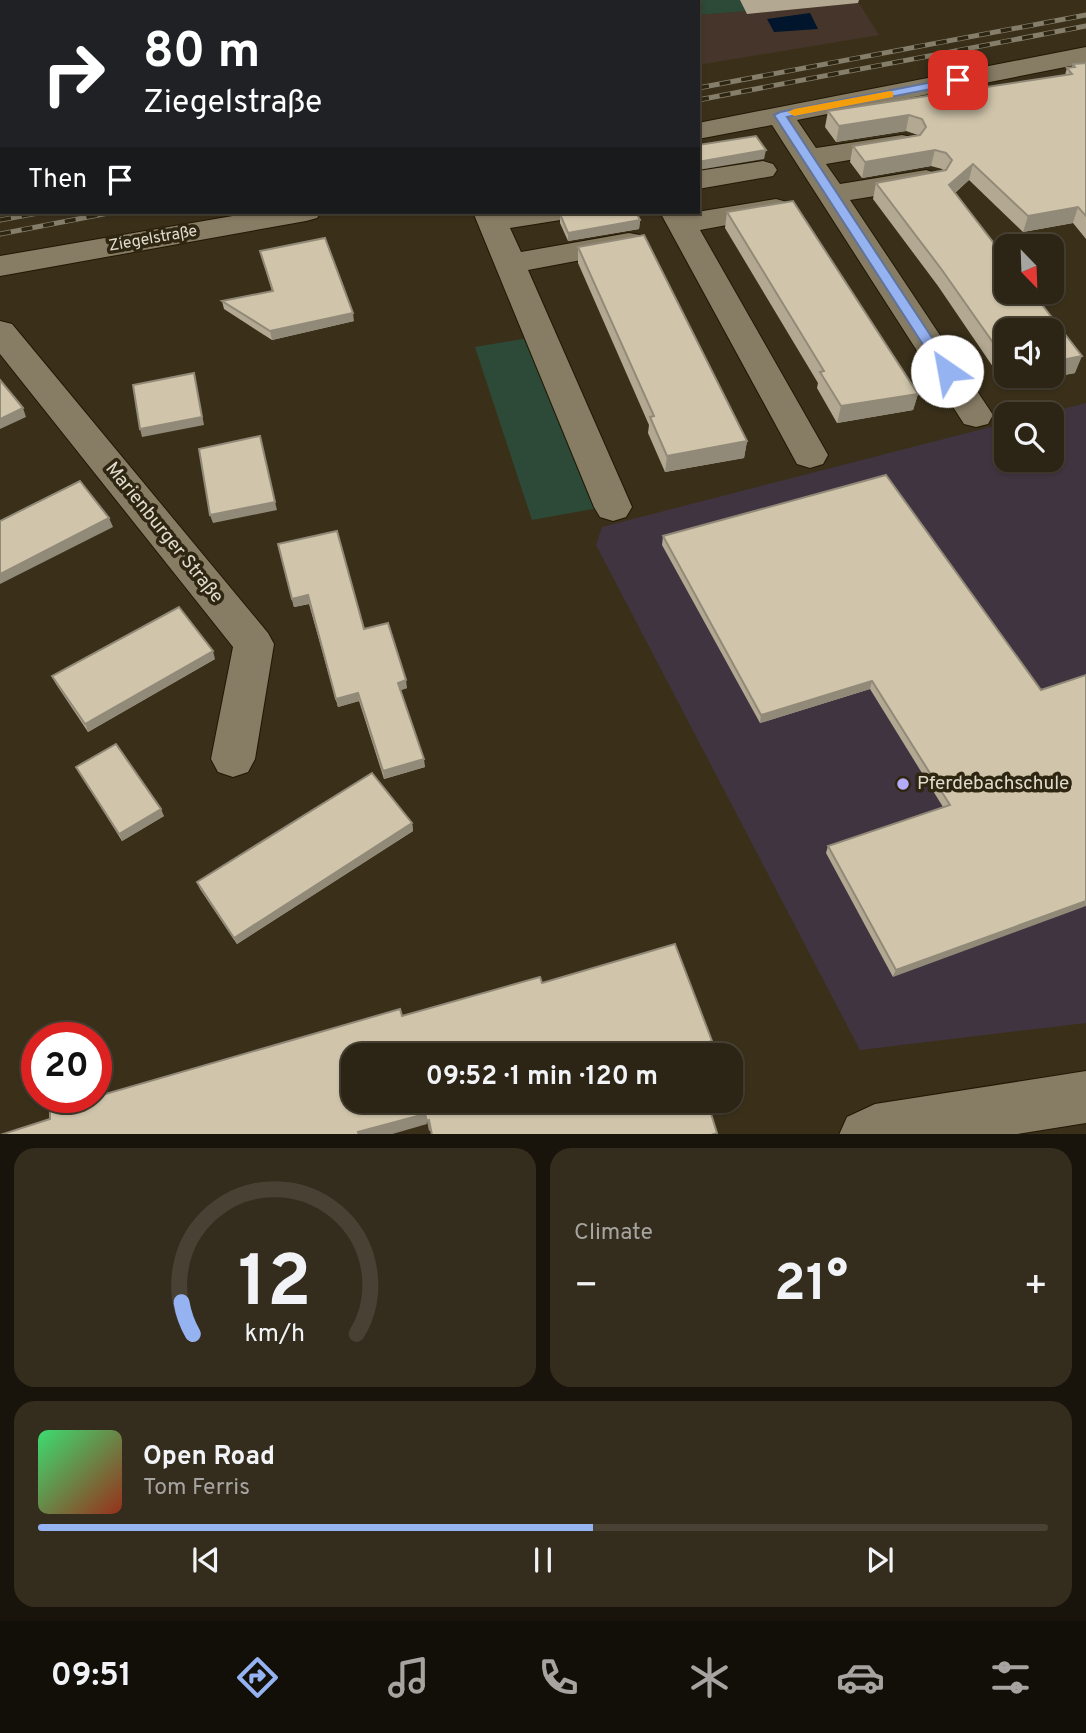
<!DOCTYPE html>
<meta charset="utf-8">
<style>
:root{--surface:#2c2414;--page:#342c1d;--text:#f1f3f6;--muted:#a6a4a0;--line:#484134;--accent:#95b2f1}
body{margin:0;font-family:Overpass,sans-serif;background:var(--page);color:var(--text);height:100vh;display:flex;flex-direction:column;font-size:26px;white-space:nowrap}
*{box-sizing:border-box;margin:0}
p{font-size:23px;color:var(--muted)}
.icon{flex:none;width:38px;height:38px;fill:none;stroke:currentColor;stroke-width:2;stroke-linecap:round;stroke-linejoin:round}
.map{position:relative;height:1134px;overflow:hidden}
.side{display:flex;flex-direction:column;gap:14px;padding:14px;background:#18140b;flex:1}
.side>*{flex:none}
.hud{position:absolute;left:0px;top:0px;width:700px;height:214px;box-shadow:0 2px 5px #0004,0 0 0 2px var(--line);background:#202124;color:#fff;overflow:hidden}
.needle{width:46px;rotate:157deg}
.controls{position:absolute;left:994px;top:234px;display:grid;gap:14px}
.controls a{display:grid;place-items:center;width:70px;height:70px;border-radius:14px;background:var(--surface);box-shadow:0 2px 5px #0004,0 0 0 2px var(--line);font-size:35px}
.speed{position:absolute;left:21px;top:1022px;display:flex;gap:14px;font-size:35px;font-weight:700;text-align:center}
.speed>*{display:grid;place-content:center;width:91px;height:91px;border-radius:50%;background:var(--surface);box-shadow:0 2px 5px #0004,0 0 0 2px var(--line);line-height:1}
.speed .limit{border:10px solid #d22;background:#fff;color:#111}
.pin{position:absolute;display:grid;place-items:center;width:60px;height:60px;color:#fff;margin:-30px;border-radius:14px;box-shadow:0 4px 10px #0006}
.me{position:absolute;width:77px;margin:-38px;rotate:327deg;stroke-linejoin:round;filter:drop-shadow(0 0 5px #0008)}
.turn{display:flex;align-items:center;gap:24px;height:147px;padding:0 28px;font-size:32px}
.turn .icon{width:91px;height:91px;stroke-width:2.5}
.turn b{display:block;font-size:49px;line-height:60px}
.then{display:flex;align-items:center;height:66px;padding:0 28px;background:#0003;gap:14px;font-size:26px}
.big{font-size:52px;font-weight:700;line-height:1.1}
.side .card{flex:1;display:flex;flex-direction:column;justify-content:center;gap:10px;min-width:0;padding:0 24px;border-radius:21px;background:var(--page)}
.side .dial{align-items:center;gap:0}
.dial svg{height:182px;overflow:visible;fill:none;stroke:var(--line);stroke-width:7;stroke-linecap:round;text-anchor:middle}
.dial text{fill:var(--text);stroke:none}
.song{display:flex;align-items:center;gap:21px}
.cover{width:84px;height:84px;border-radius:10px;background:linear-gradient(135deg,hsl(140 70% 55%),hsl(10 70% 35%))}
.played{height:7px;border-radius:4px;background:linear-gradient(90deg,var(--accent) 55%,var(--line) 55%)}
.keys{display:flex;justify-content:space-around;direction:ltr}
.heat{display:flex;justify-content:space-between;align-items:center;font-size:38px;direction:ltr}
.side .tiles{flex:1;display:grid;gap:14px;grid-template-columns:1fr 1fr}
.card:last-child{grid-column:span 2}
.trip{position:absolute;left:341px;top:1043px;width:402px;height:70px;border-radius:21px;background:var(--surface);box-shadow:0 2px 5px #0004,0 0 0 2px var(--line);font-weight:700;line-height:70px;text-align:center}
.tabs{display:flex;height:112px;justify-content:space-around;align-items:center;background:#120e08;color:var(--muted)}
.tabs .icon{width:49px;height:49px}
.tabs .on{color:var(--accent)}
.tabs b{font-size:32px;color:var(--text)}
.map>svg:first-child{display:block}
</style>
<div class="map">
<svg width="1086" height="1135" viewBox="0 0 1086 1135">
<rect width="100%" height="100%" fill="#3a301a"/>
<path fill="#46352a" d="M740 0H857L879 35 698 65V15L745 11Z"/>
<path fill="#413441" d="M1086 403V1023L860 1050 596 545 602 527 1006 423V460H1052V415H1040Z"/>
<g fill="#2c4a37">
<path d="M0 0H580L2 2 0 197Z"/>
<path d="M584 0H740L746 11 698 15V2Z"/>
<path d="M534 337 598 508 532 520 475 347Z"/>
</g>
<path fill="#01152c" d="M810 13 818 29 774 32 767 19Z"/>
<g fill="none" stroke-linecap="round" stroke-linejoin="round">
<g stroke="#211804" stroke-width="2">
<g id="minor">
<path d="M1086 47V63L797 120 816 148 902 135 912 137 916 143 912 149 902 151 826 164 840 184 926 170 936 173 941 179 936 185 926 188 850 200 993 415 988 424 976 427 964 424 772 125 698 139V123Z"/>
<path d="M763 161 773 164 777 170 773 176 698 189V171Z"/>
<path d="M776 199 787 202 791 208 787 214 700 230 828 455 823 464 810 468 797 464 660 212 691 213Z"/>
<path d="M256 212H321L317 218 306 221 0 276V256Z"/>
<path d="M473 212H577L573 218 510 228 521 252 629 233 640 235 644 242 640 249 629 251 528 270 632 507 626 517 613 521 600 517 594 507Z"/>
<path d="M0 321 12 324 268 633 274 644 255 759 248 772 233 777 218 772 211 759 233 647 0 354Z"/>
<path d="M1086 1071V1123L1011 1135H839L847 1117 875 1104Z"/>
</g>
</g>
<use href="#minor" fill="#877c64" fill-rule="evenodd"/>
<g stroke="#857e6b" stroke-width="5">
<g id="rail">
<path d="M698 88 1086 15"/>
<path d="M698 100 1086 26"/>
<path d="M0 220 44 212"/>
<path d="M0 234 114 212"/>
</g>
</g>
<use href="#rail" stroke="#2f2611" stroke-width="3.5" stroke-dasharray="11" stroke-linecap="butt"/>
</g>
<g fill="#b3a993" fill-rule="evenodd">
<path d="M740 0H859L858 3 747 14Z"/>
<path d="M1086 63V239L1073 223 1023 232 969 180 955 193 1075 373 1006 386 938 286 873 199 876 183 943 171 942 169 931 166 862 178 850 162 853 146 918 135 906 131 836 142 825 127 828 111 1065 75 1067 68 1072 67 1073 64ZM1006 331 1052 376H1006Z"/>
<path d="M727 212 918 394 913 410 837 423 817 388 818 383 725 228Z"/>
<path d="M560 214 640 220 639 229 568 241 560 223Z"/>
<path d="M578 247 747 441 744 458 665 472 648 433 649 425 578 263Z"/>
<path d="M260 251 354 321 272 340 224 309 222 301 272 291Z"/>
<path d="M663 536 1041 690 893 977 826 853 828 846 943 807 870 689 760 723 662 545Z"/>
<path d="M278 544 364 629 407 688 400 690 425 767 384 779 359 701 338 707 309 604 294 607Z"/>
<path d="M215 659 88 732 56 684 52 676Z"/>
<path d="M76 767 164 816 122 841Z"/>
<path d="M412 823 413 831 237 944 200 889 197 882Z"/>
</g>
<g fill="#928a78">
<path d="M909 115 906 131 836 142 839 126Z"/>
<path d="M766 150 764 159 698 170V162Z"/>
<path d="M935 150 931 166 862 178 865 162Z"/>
<path d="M973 164 969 180 945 201 949 185Z"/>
<path d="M1078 207 1073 223 1023 232 1028 216Z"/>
<path d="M640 220 639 229 568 241V233Z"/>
<path d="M353 313 354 321 272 340 270 331Z"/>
<path d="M1082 356 1075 373 1006 386 1010 376H1052V362Z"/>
<path d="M194 373 204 425 142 437 140 429Z"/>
<path d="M918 394 913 410 837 423 841 406Z"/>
<path d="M23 408 26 417 0 429V419Z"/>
<path d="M747 441 744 458 665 472 667 456Z"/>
<path d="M275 502 277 510 213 523 210 515Z"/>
<path d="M109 518 113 527 0 584V574Z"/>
<path d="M308 595 309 604 294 607 292 599Z"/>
<path d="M213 651 215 659 88 732 85 724Z"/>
<path d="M406 680 407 688 399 691 398 683Z"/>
<path d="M872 681 870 689 760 723 761 715Z"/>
<path d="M358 693 359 701 338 707 336 699Z"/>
<path d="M424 759 425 767 384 779 383 771Z"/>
<path d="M161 809 164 816 122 841 119 834Z"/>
<path d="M412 823 413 831 237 944 234 938Z"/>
<path d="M1086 901V906L893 977 896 970Z"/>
<path d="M712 1041 709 1052 698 1055H689L691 1047Z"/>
<path d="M425 1114 427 1124 389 1135H359L358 1132Z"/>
<path d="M429 1120 431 1130 429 1131 427 1121Z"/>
</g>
<g fill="#d0c5ab" stroke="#928a78" stroke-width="2">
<path d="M1086 63V216L1078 207 1028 216 973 164 949 185 1006 259V292H1032L1082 356 1052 362V331H1006V361L942 270 876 183 946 170 952 160 946 153 935 150 865 162 853 146 920 135 926 127 922 119 909 115 839 126 828 111 1072 74 1067 68 1075 67 1073 64Z"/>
<path d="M756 136 766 150 698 162V145Z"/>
<path d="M793 201 918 394 841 406 820 372 824 371 727 212Z"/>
<path d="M574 212H636L640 220 568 233 560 214Z"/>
<path d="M644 235 747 441 667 456 650 417 654 416 578 247Z"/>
<path d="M325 238 353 313 270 331 222 301 273 291 260 251Z"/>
<path d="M194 373 202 417 140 429 133 385Z"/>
<path d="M0 380 23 408 0 419Z"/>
<path d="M260 436 275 502 210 515 199 449Z"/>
<path d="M886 475 1041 690 1086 675V901L896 970 828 846 950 805 872 681 761 715 663 536Z"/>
<path d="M80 481 109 518 0 574V521Z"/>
<path d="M337 531 364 629 388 623 406 680 398 683 424 759 383 771 358 693 336 699 308 595 292 599 278 544Z"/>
<path d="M179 607 213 651 85 724 52 676Z"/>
<path d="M116 744 161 809 119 834 76 767Z"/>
<path d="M372 773 412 823 234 938 197 882Z"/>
<path d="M675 944 712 1041 691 1047 693 1055H354V1101H707L717 1133 711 1135H432L429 1120 427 1121 425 1114 358 1132 359 1135H0L50 1119V1110L400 1009 402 1016 540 977 542 983Z"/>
</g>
<path fill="#95b2f1" stroke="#61749d" stroke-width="2" d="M958 77 962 78V83L787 117 952 368V374H942L774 115 780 112Z"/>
<path fill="#f59e0b" d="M890 91 893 92V97L794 116 788 112 794 109Z"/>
<circle fill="#b4acf9" stroke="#2f2611" stroke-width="2.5" cx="903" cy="784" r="7"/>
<g text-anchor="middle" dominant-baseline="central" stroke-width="7" stroke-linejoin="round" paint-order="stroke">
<g font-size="16" fill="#e0dbcd" stroke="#2f2611">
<text transform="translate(153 239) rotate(-10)">Ziegelstraße</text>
</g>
<g font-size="19" fill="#e0dbcd" stroke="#2f2611">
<text transform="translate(164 533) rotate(51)">Marienburger Straße</text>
</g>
<g font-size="19" fill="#e0dbcd" stroke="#2f2611" text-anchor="start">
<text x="917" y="784">Pferdebachschule</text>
</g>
</g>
</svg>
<div class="controls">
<a><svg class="needle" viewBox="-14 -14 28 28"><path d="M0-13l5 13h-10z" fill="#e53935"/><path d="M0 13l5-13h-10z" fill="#a6a4a0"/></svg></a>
<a><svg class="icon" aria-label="sound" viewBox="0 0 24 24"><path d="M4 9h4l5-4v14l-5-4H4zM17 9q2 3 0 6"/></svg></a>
<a><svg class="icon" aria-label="search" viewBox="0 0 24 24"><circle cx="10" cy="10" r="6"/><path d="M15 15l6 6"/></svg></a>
</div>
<div class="speed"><div class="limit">20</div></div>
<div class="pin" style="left:958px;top:80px;background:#d93025"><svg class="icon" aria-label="arrive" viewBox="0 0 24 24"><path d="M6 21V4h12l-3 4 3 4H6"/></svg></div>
<svg class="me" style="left:947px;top:371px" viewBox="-20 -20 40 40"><circle r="19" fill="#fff"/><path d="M0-13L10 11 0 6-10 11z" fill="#95b2f1"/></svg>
<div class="trip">09:52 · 1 min · 120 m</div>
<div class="hud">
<div class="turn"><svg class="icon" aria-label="right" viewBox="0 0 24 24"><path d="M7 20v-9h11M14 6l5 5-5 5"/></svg><div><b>80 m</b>Ziegelstraße</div></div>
<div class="then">Then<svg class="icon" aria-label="arrive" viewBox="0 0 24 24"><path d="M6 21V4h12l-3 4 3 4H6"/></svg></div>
</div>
</div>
<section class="side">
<div class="tiles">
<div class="card dial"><svg viewBox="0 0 100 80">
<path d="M14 69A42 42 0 1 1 86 69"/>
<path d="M14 69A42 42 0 0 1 9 55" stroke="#95b2f1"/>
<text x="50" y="56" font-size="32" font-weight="700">12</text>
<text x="50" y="72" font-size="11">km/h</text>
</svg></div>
<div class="card"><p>Climate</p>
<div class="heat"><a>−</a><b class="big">21°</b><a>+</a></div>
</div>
<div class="card">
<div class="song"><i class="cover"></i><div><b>Open Road</b><p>Tom Ferris</p></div></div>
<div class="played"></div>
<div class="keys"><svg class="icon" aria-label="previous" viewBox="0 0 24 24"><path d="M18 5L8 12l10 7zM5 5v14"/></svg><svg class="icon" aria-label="pause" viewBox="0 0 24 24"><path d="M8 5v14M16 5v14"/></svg><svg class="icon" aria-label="next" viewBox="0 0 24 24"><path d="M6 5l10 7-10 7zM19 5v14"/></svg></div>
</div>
</div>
</section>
<nav class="tabs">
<b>09:51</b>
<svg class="icon on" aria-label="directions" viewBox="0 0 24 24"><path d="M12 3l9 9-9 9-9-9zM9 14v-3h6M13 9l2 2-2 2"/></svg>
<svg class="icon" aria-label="music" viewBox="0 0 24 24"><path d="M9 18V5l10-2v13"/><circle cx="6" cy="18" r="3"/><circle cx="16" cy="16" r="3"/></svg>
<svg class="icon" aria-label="phone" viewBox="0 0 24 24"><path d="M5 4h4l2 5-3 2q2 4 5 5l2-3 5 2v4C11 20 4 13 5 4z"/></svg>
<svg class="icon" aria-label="climate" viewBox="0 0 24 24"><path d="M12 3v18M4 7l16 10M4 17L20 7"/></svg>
<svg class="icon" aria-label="car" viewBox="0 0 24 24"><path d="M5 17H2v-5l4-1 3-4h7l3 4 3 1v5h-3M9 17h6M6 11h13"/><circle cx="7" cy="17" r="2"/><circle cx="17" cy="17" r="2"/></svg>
<svg class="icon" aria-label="filters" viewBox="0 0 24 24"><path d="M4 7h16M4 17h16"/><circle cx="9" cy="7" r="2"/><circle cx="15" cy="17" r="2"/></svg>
</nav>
